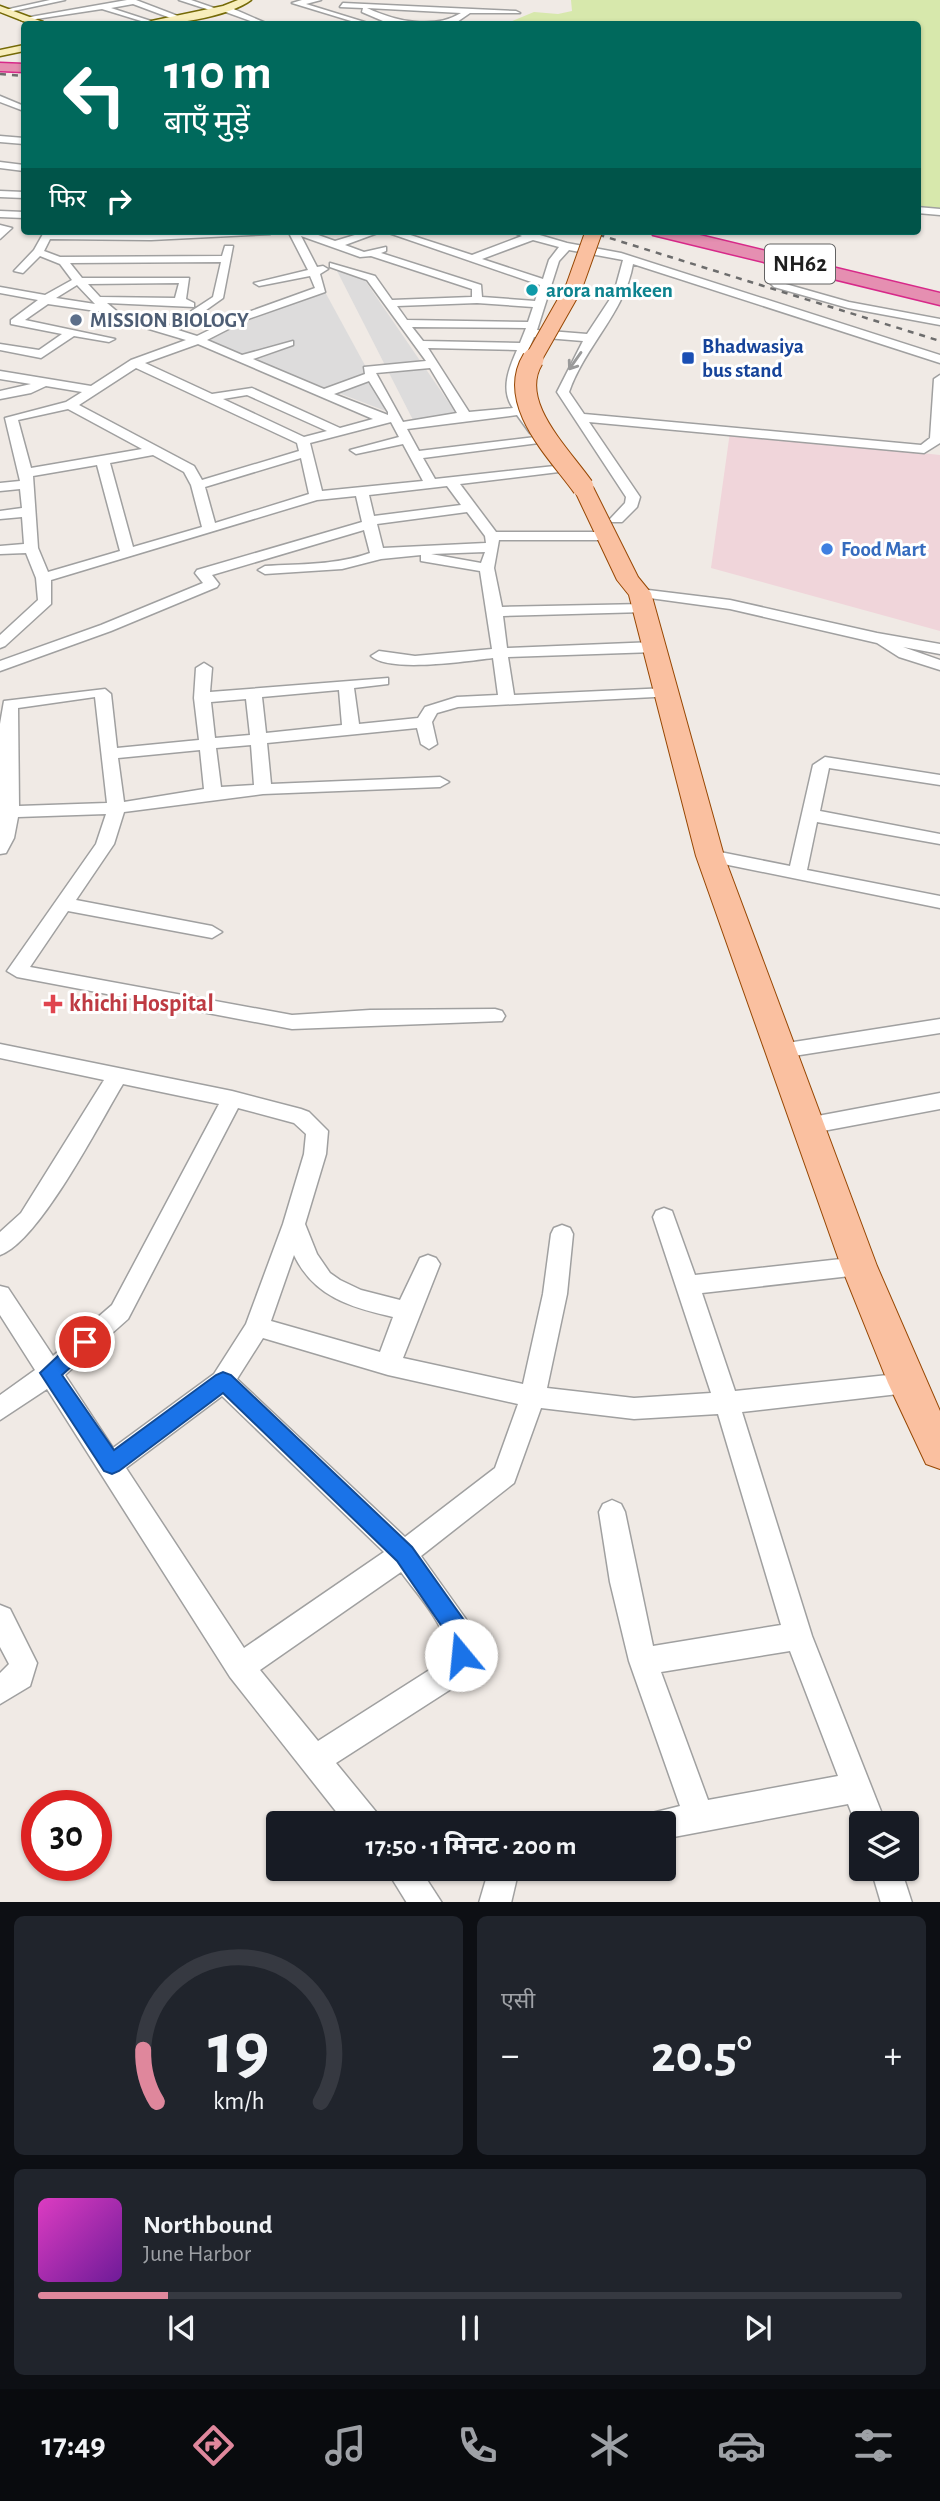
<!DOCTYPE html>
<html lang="hi">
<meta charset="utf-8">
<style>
:root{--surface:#171b24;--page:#20242c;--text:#f1f3f6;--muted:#9ea1a6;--line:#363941;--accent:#df879c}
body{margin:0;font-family:"Alegreya Sans","Noto Sans Devanagari",sans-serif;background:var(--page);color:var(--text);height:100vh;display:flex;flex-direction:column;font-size:26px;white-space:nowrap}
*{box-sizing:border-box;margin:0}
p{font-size:23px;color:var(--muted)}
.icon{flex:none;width:38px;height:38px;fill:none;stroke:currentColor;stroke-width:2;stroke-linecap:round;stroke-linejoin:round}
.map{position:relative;height:1902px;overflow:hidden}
.sheet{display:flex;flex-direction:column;gap:14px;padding:14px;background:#0d0f14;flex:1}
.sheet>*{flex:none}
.guide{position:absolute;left:21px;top:21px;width:900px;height:214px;border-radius:7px;box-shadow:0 2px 5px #0004;background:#00695c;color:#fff;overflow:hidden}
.buttons{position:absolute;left:849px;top:1811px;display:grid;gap:14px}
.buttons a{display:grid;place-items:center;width:70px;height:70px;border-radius:7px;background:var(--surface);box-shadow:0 2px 5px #0004;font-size:35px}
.speed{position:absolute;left:21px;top:1790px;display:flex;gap:14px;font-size:35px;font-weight:700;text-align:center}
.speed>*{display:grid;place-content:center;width:91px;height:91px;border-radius:50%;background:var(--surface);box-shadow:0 2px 5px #0004;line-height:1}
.speed .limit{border:10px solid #d22;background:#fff;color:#111}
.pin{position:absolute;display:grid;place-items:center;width:60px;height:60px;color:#fff;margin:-30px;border:4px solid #fff;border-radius:50%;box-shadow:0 2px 7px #0007}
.me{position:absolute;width:77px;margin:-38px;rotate:343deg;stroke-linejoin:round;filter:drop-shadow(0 0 5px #0008)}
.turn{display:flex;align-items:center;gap:24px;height:147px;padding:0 28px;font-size:32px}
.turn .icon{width:91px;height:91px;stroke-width:2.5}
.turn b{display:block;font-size:49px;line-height:60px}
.then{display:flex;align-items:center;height:66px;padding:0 28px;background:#0003;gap:14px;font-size:26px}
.big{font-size:52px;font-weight:700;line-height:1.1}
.sheet .widget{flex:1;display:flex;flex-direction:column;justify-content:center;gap:10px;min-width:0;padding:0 24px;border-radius:10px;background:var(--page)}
.sheet .dial{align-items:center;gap:0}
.dial svg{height:182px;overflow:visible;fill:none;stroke:var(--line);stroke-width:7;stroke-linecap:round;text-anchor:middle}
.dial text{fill:var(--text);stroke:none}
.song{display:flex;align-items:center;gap:21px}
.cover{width:84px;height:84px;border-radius:10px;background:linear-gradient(135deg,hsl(310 70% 55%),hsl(280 70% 35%))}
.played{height:7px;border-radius:4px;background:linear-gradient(90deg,var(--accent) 15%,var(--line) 15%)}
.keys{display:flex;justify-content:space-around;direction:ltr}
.heat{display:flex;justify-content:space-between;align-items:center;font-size:38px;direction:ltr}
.sheet .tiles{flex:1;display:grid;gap:14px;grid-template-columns:1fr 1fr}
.widget:last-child{grid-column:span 2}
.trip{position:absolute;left:266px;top:1811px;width:410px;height:70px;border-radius:7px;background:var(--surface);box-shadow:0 2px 5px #0004;font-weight:700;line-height:70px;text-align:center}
.tab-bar{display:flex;height:112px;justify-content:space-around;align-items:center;background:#090b0e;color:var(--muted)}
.tab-bar .icon{width:49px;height:49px}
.tab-bar .on{color:var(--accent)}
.tab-bar b{font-size:32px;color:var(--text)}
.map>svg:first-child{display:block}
</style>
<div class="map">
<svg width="940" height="1903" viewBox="0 0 940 1903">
<rect width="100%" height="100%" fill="#f0eae5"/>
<g fill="#dddcdc">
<path d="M336 269 364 279 458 416 413 420Z"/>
<path d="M324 290 391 413 200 340Z"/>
</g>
<path fill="#f0d5da" d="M730 432 940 455V631L711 568Z"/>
<path fill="#d7e8ac" d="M571 0H940V210L917 205V24H505L534 12 558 14 572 11Z"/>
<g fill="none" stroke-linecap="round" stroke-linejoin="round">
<g stroke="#a0a0a0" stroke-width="3">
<g id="street">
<path d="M50 0H65L4 13 0 11Z"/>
<path d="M127 0H136L183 18 176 20 133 4 111 8 151 21V24L102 9 23 21 19 19Z"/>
<path d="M179 0H191L220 10 216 12Z"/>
<path d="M302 0H321L306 4 371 24H361L292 3Z"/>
<path d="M343 3 516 11 520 13H470L457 22 462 24H390L362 12 363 8 340 7ZM367 8 461 13C433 30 395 21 367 8Z"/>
<path d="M223 7H229L268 24H259L223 11Z"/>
<path d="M0 96 24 106V111L0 102Z"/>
<path d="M0 136 24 138V144L0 142Z"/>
<path d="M0 162 24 165V171L0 168Z"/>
<path d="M0 191 24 192V198L0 197Z"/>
<path d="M917 207 940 209V215L917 213Z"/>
<path d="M0 211 24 212V218L0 217Z"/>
<path d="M0 225 12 228 0 239Z"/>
<path d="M209 231H275L270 234 151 240 50 239 44 251 60 257 222 256 225 246H233L223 298 178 330 197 336 240 315 315 288 310 276 259 286 254 283 308 270 288 231H307L335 241 368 231H398L472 255 522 236 510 231H526L567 243 621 253 940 355V363L633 264C625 312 585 346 569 392L584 414 921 445 930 438 934 379 940 375V443L924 453 589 422 640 497 637 507 622 522H612L610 519 625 503 626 497 557 392 583 341 534 337C515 383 510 387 540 430L538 433H530L517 415 407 429 419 451 544 436V442L539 443 423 458 435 479 564 465V471L559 472 460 484 496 532H609L616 536 609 540H499L494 568 502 607 645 604 652 608 645 612 503 616 507 648 655 642 663 647 655 652 508 657 514 695 668 688 674 690V696L458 707 437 713 432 722 437 744 429 749 421 744 417 728 267 743 271 784 440 777 449 782 440 787 263 794 124 812 114 844 76 900 212 926 222 932 212 938 68 911 30 967 292 1015 370 1010 495 1009 502 1011 505 1016 502 1021 292 1029 17 977 7 971 96 844 106 814 18 817 14 838 6 853 0 854V724L4 701 105 689 111 694 117 748 199 740 194 698 196 668 204 663 212 668 210 692 388 678V684L354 688 359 724 418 718 425 707 457 697 498 695 493 658C467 661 389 673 371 656L379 651 415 656 492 649 480 571 421 561V555L381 559 342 569 265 574 258 570 265 566C300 564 337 565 370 553L364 530 212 575 219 584 217 587 111 631 0 671V661L101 625 203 583 195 573 197 570 362 522 356 496 317 500 51 580V604L5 646 0 648V635L38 600 36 578 26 553 0 554V546L24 544 22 517 0 519V511L22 508 20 489 0 491V483L20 481 5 418 66 402 82 392 46 386 31 393 0 399V391L31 384 0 379V371L91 386 131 360 186 340 112 318 103 312 48 304 25 320 115 339 109 342 74 336 41 358 0 350V344L39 350 62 334 11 324V320L38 300 0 293V287L45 295 72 280 60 264 40 256 23 273 14 271 34 250 43 234ZM383 231 540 285 535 301 482 297 481 285 381 253 386 251V247L364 252 345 245ZM301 236 360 257 371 256 472 289V297L392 300 375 276 330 263V267L367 280 426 361 364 367 365 374 324 389 253 359 293 345V341L242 355 207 340 248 319 325 292 320 274 328 269 323 266 317 267ZM533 240 559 247 549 260 543 279 482 259ZM569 250 623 260 614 293 587 334 537 330 559 261ZM221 262 213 297 167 327 120 314 107 303 194 307V303L186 299 189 278H82L70 263ZM179 283 175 298 100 297 88 284ZM77 285 95 304 56 298ZM477 303 533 307 528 322 407 320 397 306ZM412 327 526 328 520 343 423 341ZM198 344 373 419 340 428 252 388 212 394 145 363ZM428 348 517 350C509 368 500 390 513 408L469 412ZM136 368 297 443 299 451 202 480 194 466 79 405ZM430 368 457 413 403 422 376 373ZM369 381 388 412V415L334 394ZM247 395 327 431 304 437 223 399ZM68 409 142 449 31 468 18 420ZM391 422 399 437 350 450 356 454 403 444 423 481 322 491 310 443ZM153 455 184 472 191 485 202 527 133 547 110 463ZM301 458 309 494 215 523 205 487ZM97 465 120 551 48 572 38 548 33 476ZM447 486 461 505 374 516 369 495ZM467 512 485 536 486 543 383 548 377 524ZM485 552 481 563 431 554ZM339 690 342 725 266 733 262 697ZM95 697 107 803 19 806 18 708ZM246 699 250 735 215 738 211 702ZM251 745 254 785 221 787 216 748ZM200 750 204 789 124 802 118 758Z"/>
<path d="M796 262 805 264 778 280 782 283 849 302 940 319V325L848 308 774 287 766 279Z"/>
<path d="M640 589 730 600 877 633 940 644V654L903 647 940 660V670L899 657 877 643 730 609 635 596 633 593Z"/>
<path d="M825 757 940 775V785L829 768 820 811 940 834V844L817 822 807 870 940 896V908L704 860 701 856 710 850 790 866 813 765Z"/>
<path d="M940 1019V1033L781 1058 774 1056 771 1051 774 1046 781 1044Z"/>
<path d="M0 1044 232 1091 301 1109 309 1112 328 1131 326 1154 305 1224 317 1254 330 1273 340 1280 361 1290 400 1300 420 1258 428 1255 436 1258 440 1264 403 1358 523 1384 543 1294 551 1234 554 1228 562 1225 570 1228 573 1234 567 1294 547 1388 634 1398 711 1393 653 1217 656 1211 664 1208 672 1211 695 1275 859 1257 867 1259 871 1266 867 1273 859 1275 702 1293 735 1391 907 1373 916 1376 919 1383 916 1390 907 1393 742 1412 812 1636 886 1824H861L860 1835 848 1804 663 1839V1824H648L652 1813 680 1806 629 1661 610 1582 599 1512 603 1504 612 1500 621 1504 625 1512 653 1646 781 1625 718 1414 634 1419 541 1408 514 1483 421 1556 468 1622 475 1655 462 1682 336 1763 377 1813 381 1824H346L230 1677 47 1389 0 1420V1395L35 1370 0 1315V1286L8 1288 53 1356 112 1305 219 1104 123 1084C100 1122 39 1242 0 1255V1232L21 1213 104 1080 0 1058ZM238 1108 294 1123 306 1134 304 1154 283 1224 246 1324 214 1374 113 1448 65 1375 128 1319ZM294 1255C314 1297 350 1307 393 1317L380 1352 271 1321ZM263 1338 388 1375 518 1404 495 1468 405 1537 237 1379ZM222 1396 384 1552 244 1648 126 1468ZM401 1572C417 1595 457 1634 442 1662L318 1741 260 1670ZM790 1651 838 1776 708 1800 661 1672Z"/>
<path d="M940 1093V1109L807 1134 799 1132 796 1126 799 1120 807 1118Z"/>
<path d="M0 1605 10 1609 37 1663 30 1686 0 1704V1673L9 1664 0 1647Z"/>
<path d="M386 1869H420L442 1903H407Z"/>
<path d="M489 1869H519L511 1903H479Z"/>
<path d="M871 1869H901L912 1903H881Z"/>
</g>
</g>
<g stroke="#756a07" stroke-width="3">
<g id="secondary">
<path d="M238 0H251C229 17 164 27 137 24L223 6Z"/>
<path d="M0 6 43 22 44 24H31L0 12Z"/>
<path d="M24 45V51L0 56V50Z"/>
</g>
</g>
<g stroke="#974703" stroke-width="2">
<path id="primary" d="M583 481 593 487 638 577 651 593 724 856 877 1266 940 1411V1469L926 1464 888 1383 841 1266 696 856 629 595 617 580 573 487Z"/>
</g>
<g stroke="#d72989" stroke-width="3">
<g id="highway">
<path d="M0 63 24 64V72L0 71Z"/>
<path d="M651 231H683L940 293V305L653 235Z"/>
</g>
</g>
<use href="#street" fill="#fff" fill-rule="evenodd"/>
<use href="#secondary" fill="#f8eebb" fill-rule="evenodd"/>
<use href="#primary" fill="#fac0a0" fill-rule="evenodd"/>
<use href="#highway" fill="#e58fb1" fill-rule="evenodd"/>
<g stroke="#6d6d6d" stroke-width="2.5" stroke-dasharray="6 6" stroke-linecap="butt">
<path d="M0 74 24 76"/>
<path d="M587 231 940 341"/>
</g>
<g stroke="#974703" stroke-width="18" stroke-linecap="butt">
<path id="primary-bridge-far1" d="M532 361 574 287 594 231"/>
</g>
<g stroke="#974703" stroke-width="23" stroke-linecap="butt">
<path id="primary-bridge" d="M533 359C506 403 559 453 583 487"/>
</g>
<use href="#primary-bridge-far1" stroke="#fac0a0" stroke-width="16"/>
<use href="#primary-bridge" stroke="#fac0a0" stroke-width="21"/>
</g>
<defs><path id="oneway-shaft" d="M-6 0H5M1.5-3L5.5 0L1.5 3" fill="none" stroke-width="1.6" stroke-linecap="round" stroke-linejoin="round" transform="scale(1.75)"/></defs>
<use stroke="#9a9a9a" href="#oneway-shaft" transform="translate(575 361) rotate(125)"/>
<path fill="#1a73e8" stroke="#114b97" stroke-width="2" d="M85 1334 92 1337 95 1342 92 1348 62 1375 114 1450 216 1375 223 1372 231 1375 412 1547 466 1623 473 1655 470 1663 461 1666 453 1663 447 1634 397 1561 223 1393 119 1471 112 1474 104 1471 40 1373 78 1337Z"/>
<circle fill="#0f9aa8" stroke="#fff" stroke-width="2.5" cx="532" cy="290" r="7"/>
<circle fill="#5c6f8a" stroke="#fff" stroke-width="2.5" cx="76" cy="320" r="7"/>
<rect fill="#1a4fb4" stroke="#fff" stroke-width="2.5" x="681" y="351" width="14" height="14" rx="3.5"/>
<circle fill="#3f7fe0" stroke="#fff" stroke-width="2.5" cx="827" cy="549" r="7"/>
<path fill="#e0444e" stroke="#fff" stroke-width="2.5" d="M49.5 993.5h7v7h7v7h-7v7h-7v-7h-7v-7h7z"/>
<g text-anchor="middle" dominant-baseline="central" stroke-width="6" stroke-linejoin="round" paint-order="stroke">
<g font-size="21" font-weight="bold" fill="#0d838f" stroke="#fff" text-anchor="start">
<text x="546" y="290">arora namkeen</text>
</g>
<g font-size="21" font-weight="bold" fill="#4e5e75" stroke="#fff" text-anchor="start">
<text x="90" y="320">MISSION BIOLOGY</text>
</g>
<g font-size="21" font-weight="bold" fill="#164399" stroke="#fff" text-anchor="start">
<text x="702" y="346">Bhadwasiya<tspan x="702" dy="24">bus stand</tspan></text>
</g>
<g font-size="21" font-weight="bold" fill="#366cbe" stroke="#fff" text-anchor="start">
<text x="841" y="549">Food Mart</text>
</g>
<rect fill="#fff" stroke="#626262" stroke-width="2" x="765" y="244.5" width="70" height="39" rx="5"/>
<g font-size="23" font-weight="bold" fill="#1f1f1f">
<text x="800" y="264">NH62</text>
</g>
<g font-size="24" font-weight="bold" fill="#be3a42" stroke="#fff" text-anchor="start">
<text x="69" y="1004">khichi Hospital</text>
</g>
</g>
</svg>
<div class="buttons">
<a><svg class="icon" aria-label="layers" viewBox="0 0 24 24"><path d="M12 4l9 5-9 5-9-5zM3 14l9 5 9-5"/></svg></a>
</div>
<div class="speed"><div class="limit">30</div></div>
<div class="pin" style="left:85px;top:1342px;background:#d93025"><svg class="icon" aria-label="arrive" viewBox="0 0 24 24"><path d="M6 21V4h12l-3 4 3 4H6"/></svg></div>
<svg class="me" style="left:461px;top:1655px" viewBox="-20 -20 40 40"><circle r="19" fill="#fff"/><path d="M0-13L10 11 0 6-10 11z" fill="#1a73e8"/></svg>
<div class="trip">17:50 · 1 मिनट · 200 m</div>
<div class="guide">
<div class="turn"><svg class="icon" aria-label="left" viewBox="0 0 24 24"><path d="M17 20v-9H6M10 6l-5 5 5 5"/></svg><div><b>110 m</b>बाएँ मुड़ें</div></div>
<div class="then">फिर<svg class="icon" aria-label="right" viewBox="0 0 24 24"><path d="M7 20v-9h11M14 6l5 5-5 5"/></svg></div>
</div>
</div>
<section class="sheet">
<div class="tiles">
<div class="widget dial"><svg viewBox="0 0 100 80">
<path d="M14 69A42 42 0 1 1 86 69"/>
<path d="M14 69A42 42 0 0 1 8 46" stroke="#df879c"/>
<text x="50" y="56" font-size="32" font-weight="700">19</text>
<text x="50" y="72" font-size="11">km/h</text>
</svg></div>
<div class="widget"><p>एसी</p>
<div class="heat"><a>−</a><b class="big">20.5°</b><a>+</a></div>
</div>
<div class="widget">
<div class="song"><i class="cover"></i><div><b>Northbound</b><p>June Harbor</p></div></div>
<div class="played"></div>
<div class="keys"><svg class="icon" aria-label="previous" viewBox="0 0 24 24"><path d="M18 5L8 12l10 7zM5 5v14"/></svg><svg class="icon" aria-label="pause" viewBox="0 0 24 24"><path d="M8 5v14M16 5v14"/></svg><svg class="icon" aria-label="next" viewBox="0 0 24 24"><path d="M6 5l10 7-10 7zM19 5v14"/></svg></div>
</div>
</div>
</section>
<nav class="tab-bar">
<b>17:49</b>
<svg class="icon on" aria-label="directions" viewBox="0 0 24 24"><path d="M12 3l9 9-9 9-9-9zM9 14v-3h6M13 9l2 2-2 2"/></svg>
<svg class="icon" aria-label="music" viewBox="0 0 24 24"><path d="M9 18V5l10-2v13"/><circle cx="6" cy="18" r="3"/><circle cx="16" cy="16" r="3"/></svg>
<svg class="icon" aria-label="phone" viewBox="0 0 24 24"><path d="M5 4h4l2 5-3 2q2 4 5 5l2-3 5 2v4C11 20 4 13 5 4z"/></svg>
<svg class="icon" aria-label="climate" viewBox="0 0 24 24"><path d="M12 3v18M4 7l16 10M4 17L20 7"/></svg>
<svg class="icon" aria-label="car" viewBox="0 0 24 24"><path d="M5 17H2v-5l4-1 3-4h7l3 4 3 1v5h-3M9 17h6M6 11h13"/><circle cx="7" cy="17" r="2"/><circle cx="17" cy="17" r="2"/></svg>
<svg class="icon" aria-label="filters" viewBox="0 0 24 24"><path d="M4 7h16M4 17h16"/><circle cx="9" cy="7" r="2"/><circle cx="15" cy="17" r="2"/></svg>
</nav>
